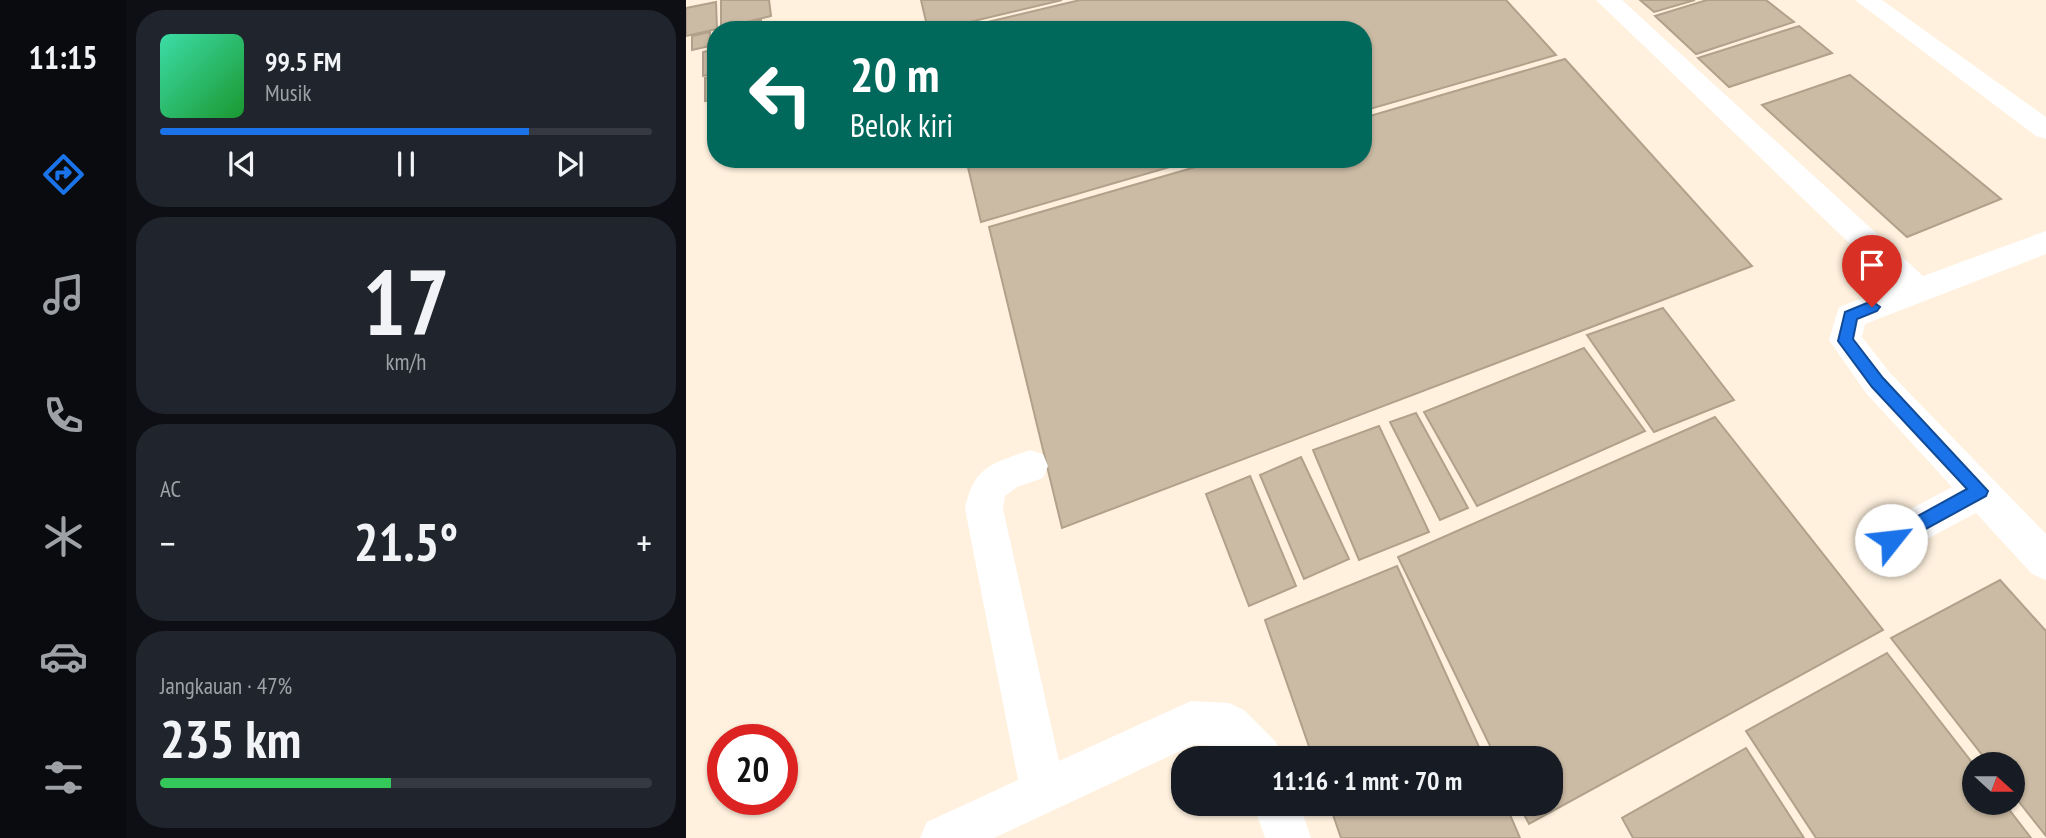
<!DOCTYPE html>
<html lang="id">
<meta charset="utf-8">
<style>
:root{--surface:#171b24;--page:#20242c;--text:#f1f3f6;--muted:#9ea1a6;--line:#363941;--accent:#1a73e8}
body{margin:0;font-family:"PT Sans Narrow",sans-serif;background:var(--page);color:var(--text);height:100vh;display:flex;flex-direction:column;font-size:26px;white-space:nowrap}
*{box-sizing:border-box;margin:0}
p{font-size:23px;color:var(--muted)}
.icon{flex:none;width:38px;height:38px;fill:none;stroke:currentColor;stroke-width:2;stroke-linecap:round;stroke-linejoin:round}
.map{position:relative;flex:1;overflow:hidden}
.drawer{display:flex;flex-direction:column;gap:10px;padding:10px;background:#0d0f14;width:560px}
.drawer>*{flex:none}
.hud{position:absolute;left:21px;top:21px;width:665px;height:147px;border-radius:28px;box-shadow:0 2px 5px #0004;background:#00695c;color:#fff;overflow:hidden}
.needle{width:46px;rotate:111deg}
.fabs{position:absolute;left:1276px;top:752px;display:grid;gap:14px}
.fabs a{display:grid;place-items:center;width:63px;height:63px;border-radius:50%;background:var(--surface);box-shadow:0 2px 5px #0004;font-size:35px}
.speed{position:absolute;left:21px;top:724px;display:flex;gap:14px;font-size:35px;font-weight:700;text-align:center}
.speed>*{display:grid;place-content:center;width:91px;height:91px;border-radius:50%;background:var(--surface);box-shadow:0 2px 5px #0004;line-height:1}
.speed .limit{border:10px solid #d22;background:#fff;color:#111}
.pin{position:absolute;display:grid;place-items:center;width:60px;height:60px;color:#fff;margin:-72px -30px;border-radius:50% 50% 50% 0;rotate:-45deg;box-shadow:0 0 7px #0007}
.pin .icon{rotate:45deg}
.me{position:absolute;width:77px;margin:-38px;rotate:61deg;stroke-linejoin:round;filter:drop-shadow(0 0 5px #0008)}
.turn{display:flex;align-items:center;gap:24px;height:147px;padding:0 28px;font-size:32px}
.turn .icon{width:91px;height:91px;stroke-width:2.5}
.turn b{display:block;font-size:49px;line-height:60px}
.big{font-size:52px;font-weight:700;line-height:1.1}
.drawer .card{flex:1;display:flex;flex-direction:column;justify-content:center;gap:10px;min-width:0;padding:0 24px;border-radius:28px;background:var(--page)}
.drawer .dial{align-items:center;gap:0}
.dial b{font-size:91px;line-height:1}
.song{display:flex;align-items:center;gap:21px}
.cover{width:84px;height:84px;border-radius:10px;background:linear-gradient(135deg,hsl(160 70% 55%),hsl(130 70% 35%))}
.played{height:7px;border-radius:4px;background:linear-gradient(90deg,var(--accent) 75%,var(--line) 75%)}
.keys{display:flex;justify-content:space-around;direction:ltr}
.heat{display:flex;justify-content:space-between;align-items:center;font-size:38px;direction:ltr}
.charge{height:10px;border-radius:5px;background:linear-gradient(90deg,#34c759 47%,var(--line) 0)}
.trip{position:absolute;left:485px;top:746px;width:392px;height:70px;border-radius:28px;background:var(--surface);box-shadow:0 2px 5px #0004;font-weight:700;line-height:70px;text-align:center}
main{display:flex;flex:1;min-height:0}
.tab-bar{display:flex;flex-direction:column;width:126px;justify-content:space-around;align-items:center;background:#090b0e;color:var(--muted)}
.tab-bar .icon{width:49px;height:49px}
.tab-bar .active{color:var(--accent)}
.tab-bar b{font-size:32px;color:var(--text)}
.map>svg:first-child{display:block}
</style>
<main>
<nav class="tab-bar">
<b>11:15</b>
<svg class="icon active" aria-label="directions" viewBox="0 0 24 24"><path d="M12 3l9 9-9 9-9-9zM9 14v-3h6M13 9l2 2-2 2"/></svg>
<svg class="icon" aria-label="music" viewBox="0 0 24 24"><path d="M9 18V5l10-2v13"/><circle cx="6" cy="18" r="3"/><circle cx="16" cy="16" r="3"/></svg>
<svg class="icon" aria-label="phone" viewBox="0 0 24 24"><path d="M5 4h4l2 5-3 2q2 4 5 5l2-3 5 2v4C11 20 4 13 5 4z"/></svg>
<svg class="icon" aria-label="climate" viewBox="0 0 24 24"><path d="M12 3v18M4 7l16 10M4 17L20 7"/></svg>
<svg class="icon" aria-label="car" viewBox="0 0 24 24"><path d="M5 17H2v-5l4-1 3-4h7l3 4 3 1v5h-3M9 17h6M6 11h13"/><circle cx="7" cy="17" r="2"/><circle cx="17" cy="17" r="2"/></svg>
<svg class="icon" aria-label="filters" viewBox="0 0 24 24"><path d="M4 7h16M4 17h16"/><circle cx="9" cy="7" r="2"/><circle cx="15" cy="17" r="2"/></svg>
</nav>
<section class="drawer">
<div class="card">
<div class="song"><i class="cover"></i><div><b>99.5 FM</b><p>Musik</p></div></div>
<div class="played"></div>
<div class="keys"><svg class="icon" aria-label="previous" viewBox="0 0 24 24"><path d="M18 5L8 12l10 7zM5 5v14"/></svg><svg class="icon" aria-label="pause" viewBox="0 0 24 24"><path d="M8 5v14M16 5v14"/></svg><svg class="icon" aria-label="next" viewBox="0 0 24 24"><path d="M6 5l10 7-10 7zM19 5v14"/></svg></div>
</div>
<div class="card dial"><b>17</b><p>km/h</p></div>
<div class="card"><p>AC</p>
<div class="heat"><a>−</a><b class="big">21.5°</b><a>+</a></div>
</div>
<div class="card"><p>Jangkauan · 47%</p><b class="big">235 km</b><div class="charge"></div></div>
</section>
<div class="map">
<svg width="1360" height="838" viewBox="0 0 1360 838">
<rect width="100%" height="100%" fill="#fff1de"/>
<g fill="#cbbba4" stroke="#b1a18b" stroke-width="2">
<path d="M35 0H83L85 16 35 28Z"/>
<path d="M235 0H376L250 30H242Z"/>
<path d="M394 0H820L870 55 677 111V30H268Z"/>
<path d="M954 0H1009L968 12Z"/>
<path d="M1021 0H1080L1108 22 1010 54 969 16Z"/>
<path d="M30 2 31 29 0 36V8Z"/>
<path d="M75 20 76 30H54V25Z"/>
<path d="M1113 26 1146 53 1043 87 1012 58Z"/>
<path d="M24 32V46L6 50V36Z"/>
<path d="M30 49V73L17 76V52Z"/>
<path d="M879 59 1066 266 376 528 303 227 537 159H677V118Z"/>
<path d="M1164 75 1315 199 1221 237 1076 105Z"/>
<path d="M30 76V99L19 101V78Z"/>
<path d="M280 159H511L295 222Z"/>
<path d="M977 308 1048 400 968 432 901 335Z"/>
<path d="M898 348 959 431 791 506 738 412Z"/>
<path d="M730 413 782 508 754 520 704 422Z"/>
<path d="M1029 417 1197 630 843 824 832 803H864V758H810L712 557Z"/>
<path d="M693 426 743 532 673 560 627 450Z"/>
<path d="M615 457 663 559 618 579 574 475Z"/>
<path d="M564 476 610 586 563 606 520 494Z"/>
<path d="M711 566 798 758H627L579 620Z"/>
<path d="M1314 580 1360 631V836L1326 793V765H1304L1205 638Z"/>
<path d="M1201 653 1288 765V803H1318L1345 838H1130L1060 731Z"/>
<path d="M1060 748 1118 838H947L936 818Z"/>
<path d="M643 803H819L834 838H655Z"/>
</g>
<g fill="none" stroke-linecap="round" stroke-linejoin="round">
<g fill="#fff" fill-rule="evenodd">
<path d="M910 0H936L1237 276 1360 231V254L1179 324 1176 337 1204 373 1360 534V580L1346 574 1290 513 1205 558 1191 553 1186 540 1191 527 1266 487 1180 393 1143 340 1153 307 1208 286Z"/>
<path d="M1169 0H1196L1360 117V139L1350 136Z"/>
<path d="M344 450 357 454 362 466 357 478 331 487 319 496 317 509 373 761 505 701 543 703 558 710 590 742 596 758H544L533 746 507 745 308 838H234L241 822 332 780 279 509C287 466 307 463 344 450Z"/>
<path d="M567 803H613L625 838H579Z"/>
</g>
</g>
<path fill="#1a73e8" stroke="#114b97" stroke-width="2" d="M1186 301 1194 307 1191 311 1171 319 1167 339 1197 378 1302 491 1300 496 1205 548 1199 545 1197 540 1199 534 1281 489 1186 387 1152 341 1159 312Z"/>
</svg>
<div class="fabs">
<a><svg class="needle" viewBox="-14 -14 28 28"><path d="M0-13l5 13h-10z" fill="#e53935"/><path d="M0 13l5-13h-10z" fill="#9ea1a6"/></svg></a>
</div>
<div class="speed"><div class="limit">20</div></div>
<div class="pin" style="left:1186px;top:307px;background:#d93025"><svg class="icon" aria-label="arrive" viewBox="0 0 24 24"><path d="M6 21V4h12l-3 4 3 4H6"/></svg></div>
<svg class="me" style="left:1205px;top:540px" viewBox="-20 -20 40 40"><circle r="19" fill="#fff"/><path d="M0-13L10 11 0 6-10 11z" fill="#1a73e8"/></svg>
<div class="trip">11:16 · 1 mnt · 70 m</div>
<div class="hud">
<div class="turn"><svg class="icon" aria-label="left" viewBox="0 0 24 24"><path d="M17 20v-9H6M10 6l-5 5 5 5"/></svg><div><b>20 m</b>Belok kiri</div></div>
</div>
</div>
</main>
